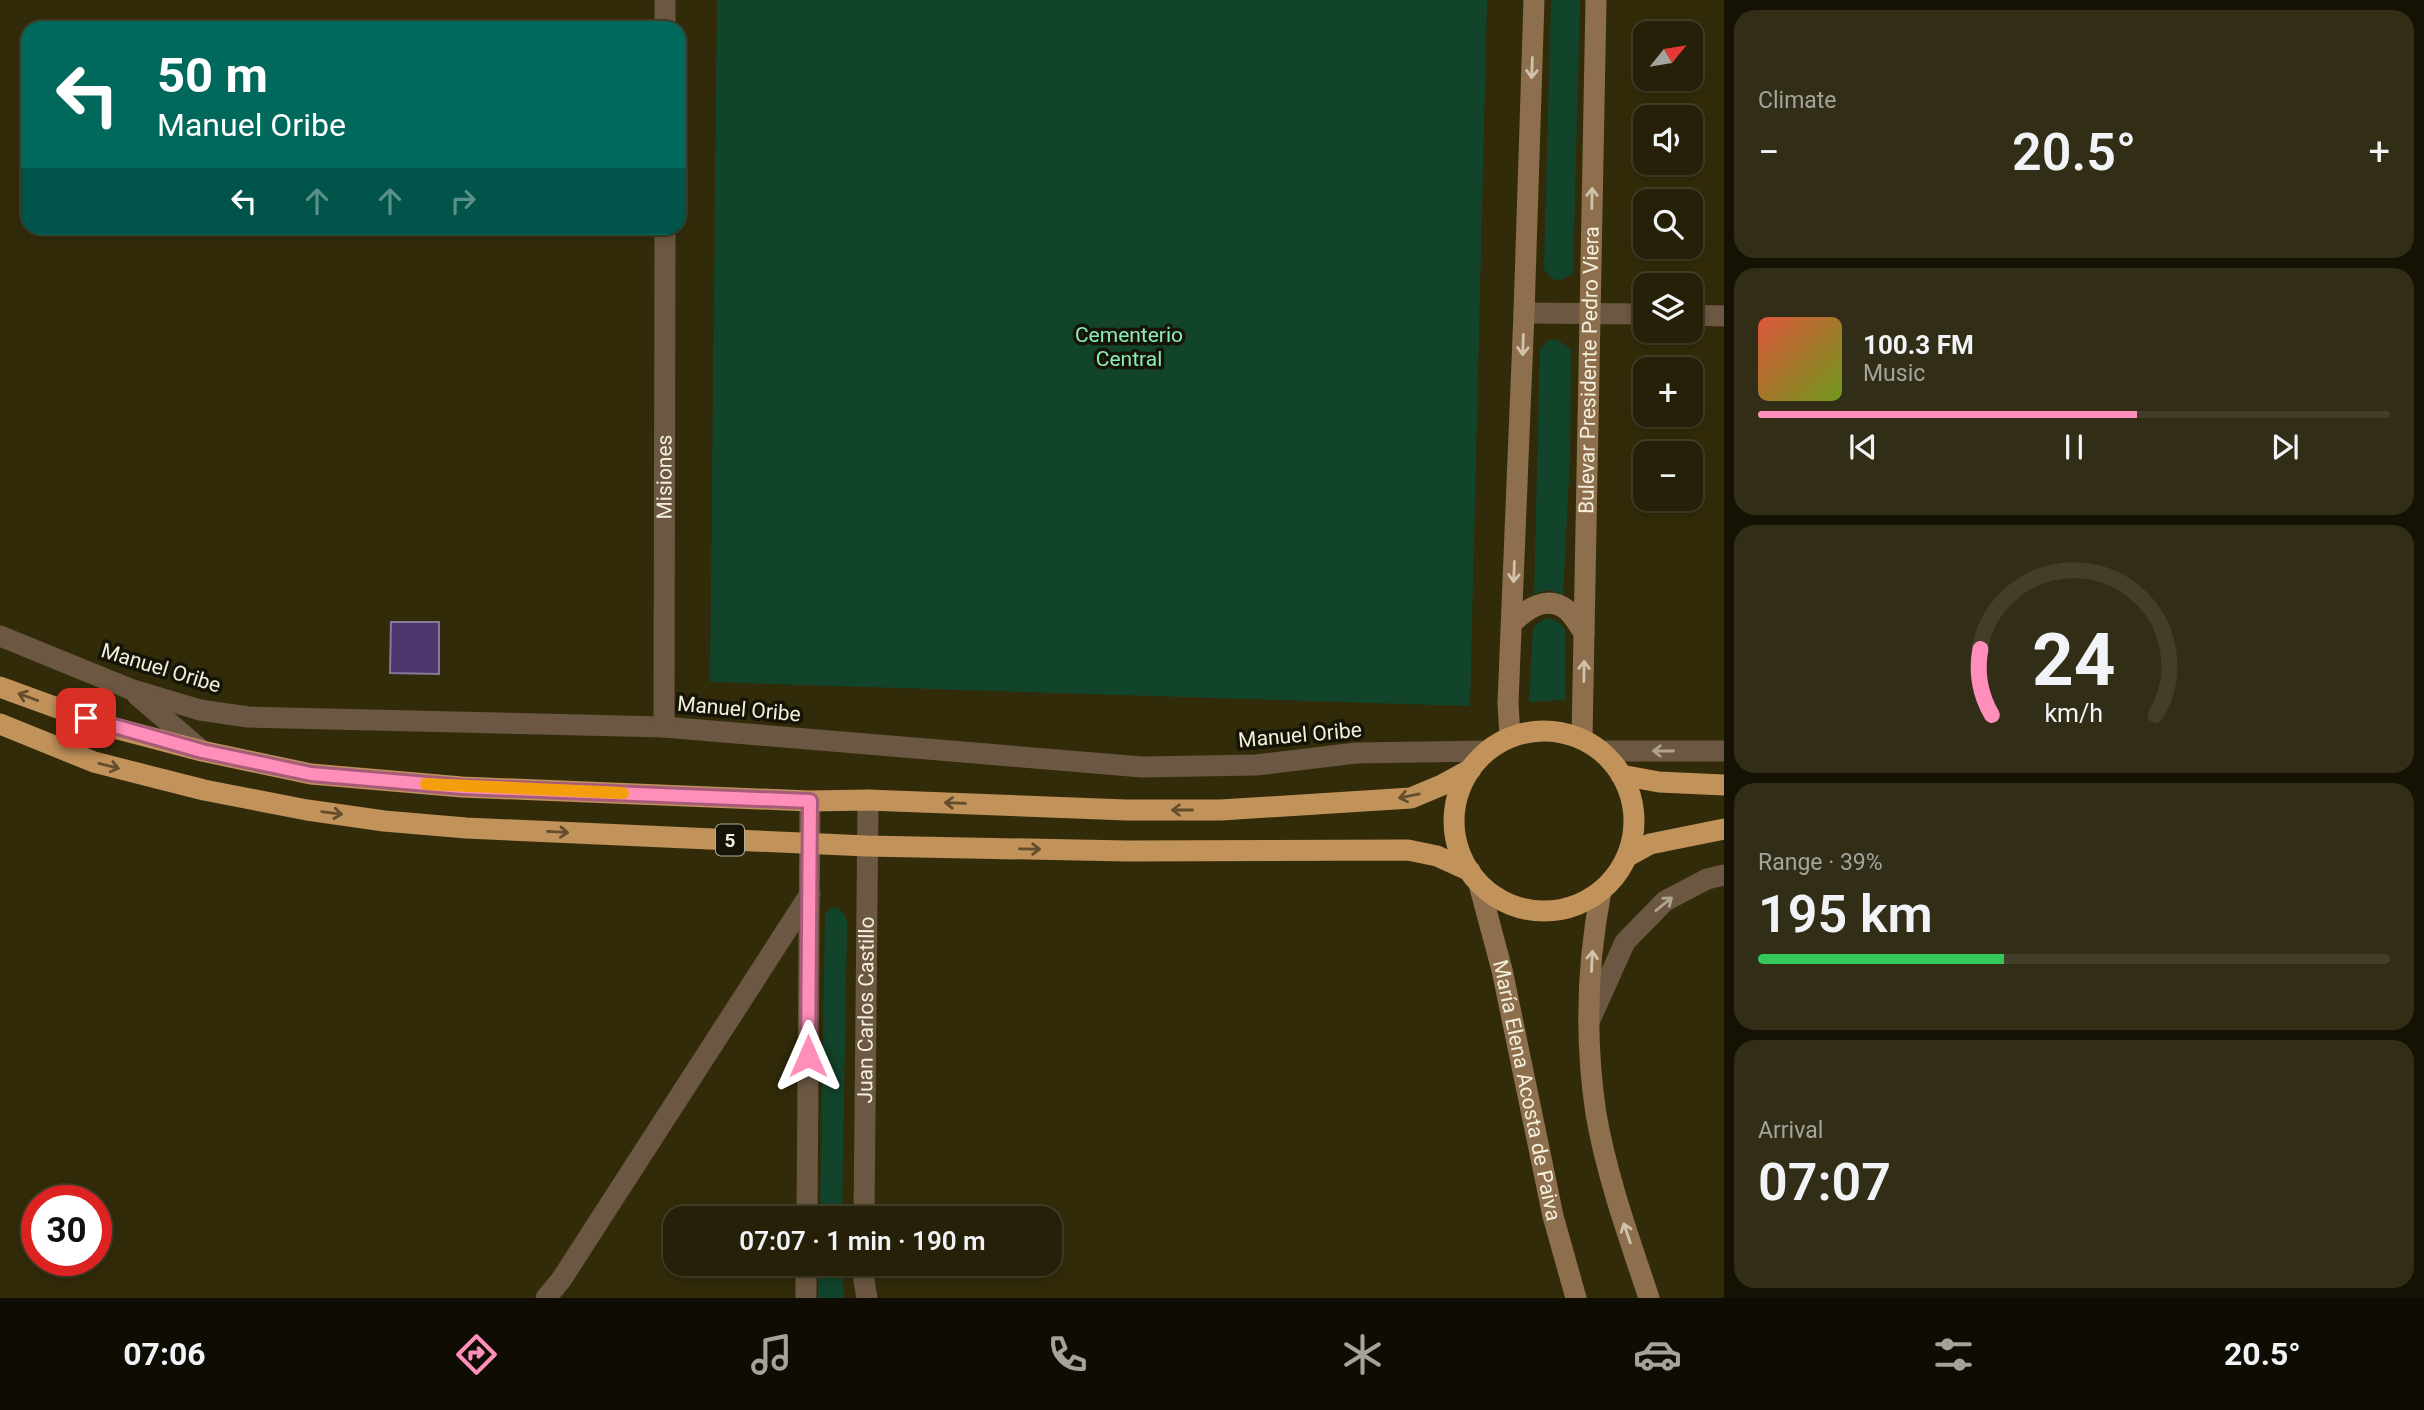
<!DOCTYPE html>
<meta charset="utf-8">
<style>
:root{--surface:#262008;--page:#322d16;--text:#f1f3f6;--muted:#a4a39c;--line:#423e29;--accent:#ff8eba}
body{margin:0;font-family:Roboto,sans-serif;background:var(--page);color:var(--text);height:100vh;display:flex;flex-direction:column;font-size:26px;white-space:nowrap}
*{box-sizing:border-box;margin:0}
p{font-size:23px;color:var(--muted)}
.icon{flex:none;width:38px;height:38px;fill:none;stroke:currentColor;stroke-width:2;stroke-linecap:round;stroke-linejoin:round}
.map{position:relative;flex:1;overflow:hidden}
.side{display:flex;flex-direction:column;gap:10px;padding:10px;background:#151204;width:700px}
.side>*{flex:none}
.guide{position:absolute;left:21px;top:21px;width:665px;height:214px;border-radius:21px;box-shadow:0 4px 10px #0003,0 0 0 2px var(--line);background:#00695c;color:#fff;overflow:hidden}
.needle{width:46px;rotate:60deg}
.controls{position:absolute;left:1633px;top:21px;display:grid;gap:14px}
.controls a{display:grid;place-items:center;width:70px;height:70px;border-radius:14px;background:var(--surface);box-shadow:0 4px 10px #0003,0 0 0 2px var(--line);font-size:35px}
.speed{position:absolute;left:21px;top:1185px;display:flex;gap:14px;font-size:35px;font-weight:700;text-align:center}
.speed>*{display:grid;place-content:center;width:91px;height:91px;border-radius:50%;background:var(--surface);box-shadow:0 4px 10px #0003,0 0 0 2px var(--line);line-height:1}
.speed .limit{border:10px solid #d22;background:#fff;color:#111}
.pin{position:absolute;display:grid;place-items:center;width:60px;height:60px;color:#fff;margin:-30px;border-radius:14px;box-shadow:0 4px 10px #0006}
.me{position:absolute;width:77px;margin:-38px;rotate:0deg;stroke-linejoin:round;filter:drop-shadow(0 0 5px #0008)}
.turn{display:flex;align-items:center;gap:24px;height:147px;padding:0 21px;font-size:32px}
.turn .icon{width:91px;height:91px;stroke-width:2.5}
.turn b{display:block;font-size:49px;line-height:60px}
.lanes{display:flex;align-items:center;height:66px;padding:0 21px;background:#0003;justify-content:center;gap:35px;direction:ltr}
.lanes .off{opacity:.35}
.big{font-size:52px;font-weight:600;line-height:1.1}
.side .tile{flex:1;display:flex;flex-direction:column;justify-content:center;gap:10px;min-width:0;padding:0 24px;border-radius:21px;background:var(--page)}
.side .dial{align-items:center;gap:0}
.dial svg{height:182px;overflow:visible;fill:none;stroke:var(--line);stroke-width:7;stroke-linecap:round;text-anchor:middle}
.dial text{fill:var(--text);stroke:none}
.song{display:flex;align-items:center;gap:21px}
.cover{width:84px;height:84px;border-radius:10px;background:linear-gradient(135deg,hsl(10 70% 55%),hsl(80 70% 35%))}
.played{height:7px;border-radius:4px;background:linear-gradient(90deg,var(--accent) 60%,var(--line) 60%)}
.keys{display:flex;justify-content:space-around;direction:ltr}
.heat{display:flex;justify-content:space-between;align-items:center;font-size:38px;direction:ltr}
.charge{height:10px;border-radius:5px;background:linear-gradient(90deg,#34c759 39%,var(--line) 0)}
.trip{position:absolute;left:663px;top:1206px;width:399px;height:70px;border-radius:21px;background:var(--surface);box-shadow:0 4px 10px #0003,0 0 0 2px var(--line);font-weight:600;line-height:70px;text-align:center}
.tab-bar{display:flex;height:112px;justify-content:space-around;align-items:center;background:#0f0d03;color:var(--muted)}
.tab-bar .icon{width:49px;height:49px}
.tab-bar .active{color:var(--accent)}
.tab-bar b{font-size:32px;color:var(--text)}
main{display:flex;flex:1;min-height:0}
.map>svg:first-child{display:block}
</style>
<main>
<div class="map">
<svg width="1724" height="1298" viewBox="0 0 1724 1298">
<rect width="100%" height="100%" fill="#322b0a"/>
<g fill="#12442b">
<path d="M717 0H1487L1470 706 710 682Z"/>
<path d="M1551 0H1580L1573 274 1561 280 1552 279 1544 269Z"/>
<path d="M1556 339 1571 349 1570 455 1563 597C1554 588 1545 589 1534 595L1540 349 1549 340Z"/>
<path d="M1549 618 1558 622 1565 629V700L1529 702 1533 629 1539 622Z"/>
<path d="M835 907C843 910 845 914 847 922L842 1218H820L825 914 831 908Z"/>
<path d="M819 1264H842L844 1298H818Z"/>
</g>
<path fill="#4e366c" stroke="#867a9a" stroke-width="2" d="M391 622H439V674L390 673Z"/>
<g fill="none" stroke-linecap="round" stroke-linejoin="round">
<g stroke="#6b5742" stroke-width="21">
<path d="M665 28V0"/>
<path d="M1524 313 1645 314"/>
<path d="M1690 315 1724 316"/>
<path d="M0 636 130 689 200 710 248 717 664 727 1142 767 1256 765 1356 753 1487 751"/>
<path d="M137 695 202 751"/>
<path id="s1" d="M664 727 665 228"/>
<path d="M1602 751H1724"/>
<path d="M1589 1022 1625 942 1665 901 1707 879 1724 875"/>
<path d="M807 1218 810 801"/>
<path id="s2" d="M864 1218 868 800"/>
<path d="M864 1264V1281L867 1298"/>
<path d="M546 1298 561 1280 810 894"/>
<path d="M806 1298V1264"/>
</g>
<g stroke="#8e6f4d" stroke-width="21">
<path d="M1512 623C1527 609 1547 594 1567 610 1574 616 1579 626 1584 633"/>
<path d="M1510 737 1508 703 1524 313 1534 0"/>
<path id="s3" d="M1582 739 1596 0"/>
<path id="s4" d="M1479 884 1502 970 1553 1216 1576 1298"/>
<path d="M1601 891C1587 964 1585 1041 1596 1114 1607 1177 1629 1238 1649 1298"/>
</g>
<g stroke="#c2925b" stroke-width="21">
<path d="M0 687 107 726 202 751 311 774 462 787 810 801 868 800 1126 810H1221L1411 798 1442 785 1471 769"/>
<path d="M0 724 94 762 204 790 307 810 384 821 466 828 867 846 1127 851 1408 850 1437 856 1470 871"/>
<circle cx="1544" cy="821" r="90"/>
<path d="M1621 775 1659 782 1724 785"/>
<path d="M1628 856 1650 844 1724 829"/>
</g>
</g>
<defs><path id="oneway-shaft" d="M-6 0H5M1.5-3L5.5 0L1.5 3" fill="none" stroke-width="1.6" stroke-linecap="round" stroke-linejoin="round" transform="scale(1.75)"/></defs>
<g stroke="#d0c2ab">
<use href="#oneway-shaft" transform="translate(1532 68) rotate(92)"/>
<use href="#oneway-shaft" transform="translate(1592 198) rotate(-89)"/>
<use href="#oneway-shaft" transform="translate(1523 345) rotate(92)"/>
<use href="#oneway-shaft" transform="translate(1514 572) rotate(92)"/>
<use href="#oneway-shaft" transform="translate(1584 671) rotate(-89)"/>
<use href="#oneway-shaft" transform="translate(1592 961) rotate(-87)"/>
<use href="#oneway-shaft" transform="translate(1627 1233) rotate(-109)"/>
</g>
<g stroke="#634d2c">
<use href="#oneway-shaft" transform="translate(28 697) rotate(-160)"/>
<use href="#oneway-shaft" transform="translate(109 766) rotate(14)"/>
<use href="#oneway-shaft" transform="translate(1409 796) rotate(168)"/>
<use href="#oneway-shaft" transform="translate(955 803) rotate(-178)"/>
<use href="#oneway-shaft" transform="translate(1182 810) rotate(-180)"/>
<use href="#oneway-shaft" transform="translate(332 813) rotate(8)"/>
<use href="#oneway-shaft" transform="translate(558 832) rotate(3)"/>
<use href="#oneway-shaft" transform="translate(1030 849) rotate(1)"/>
</g>
<g stroke="#afa390">
<use href="#oneway-shaft" transform="translate(1663 751) rotate(-180)"/>
<use href="#oneway-shaft" transform="translate(1664 904) rotate(-39)"/>
</g>
<g fill="none" stroke-linecap="round" stroke-linejoin="round">
<g stroke="#a65c79" stroke-width="18">
<path id="route" d="M86 718 202 751 311 774 462 787 810 801 808 1056"/>
</g>
<use href="#route" stroke="#ff8eba" stroke-width="12"/>
<path stroke="#f59e0b" stroke-width="12" d="M426 784 623 793"/>
</g>
<g text-anchor="middle" dominant-baseline="central" stroke-width="7" stroke-linejoin="round" paint-order="stroke">
<rect fill="#161406" stroke="#b1ad9c" stroke-width="2" x="716" y="824.5" width="28" height="31" rx="5"/>
<g font-size="19" font-weight="bold" fill="#f3efdd">
<text x="730" y="840">5</text>
</g>
<g font-size="21" fill="#8bedb6" stroke="#161406">
<text x="1129" y="335">Cementerio<tspan x="1129" dy="24">Central</tspan></text>
</g>
<g font-size="21" fill="#f3efdd" stroke="#161406">
<text stroke="none"><textPath href="#s3" startOffset="369">Bulevar Presidente Pedro Viera</textPath></text>
<text stroke="none"><textPath href="#s1" startOffset="250">Misiones</textPath></text>
<text transform="translate(161 668) rotate(17)">Manuel Oribe</text>
<text transform="translate(739 709) rotate(5)">Manuel Oribe</text>
<text transform="translate(1300 735) rotate(-5)">Manuel Oribe</text>
<text stroke="none"><textPath href="#s2" startOffset="208">Juan Carlos Castillo</textPath></text>
<text stroke="none"><textPath href="#s4" startOffset="212">María Elena Acosta de Paiva</textPath></text>
</g>
</g>
</svg>
<div class="controls">
<a><svg class="needle" viewBox="-14 -14 28 28"><path d="M0-13l5 13h-10z" fill="#e53935"/><path d="M0 13l5-13h-10z" fill="#a4a39c"/></svg></a>
<a><svg class="icon" aria-label="sound" viewBox="0 0 24 24"><path d="M4 9h4l5-4v14l-5-4H4zM17 9q2 3 0 6"/></svg></a>
<a><svg class="icon" aria-label="search" viewBox="0 0 24 24"><circle cx="10" cy="10" r="6"/><path d="M15 15l6 6"/></svg></a>
<a><svg class="icon" aria-label="layers" viewBox="0 0 24 24"><path d="M12 4l9 5-9 5-9-5zM3 14l9 5 9-5"/></svg></a>
<a>+</a>
<a>−</a>
</div>
<div class="speed"><div class="limit">30</div></div>
<div class="pin" style="left:86px;top:718px;background:#d93025"><svg class="icon" aria-label="arrive" viewBox="0 0 24 24"><path d="M6 21V4h12l-3 4 3 4H6"/></svg></div>
<svg class="me" style="left:808px;top:1056px" viewBox="-20 -20 40 40"><path d="M0-17L14 15 0 8-14 15z" fill="#ff8eba" stroke="#fff" stroke-width="4"/></svg>
<div class="trip">07:07 · 1 min · 190 m</div>
<div class="guide">
<div class="turn"><svg class="icon" aria-label="left" viewBox="0 0 24 24"><path d="M17 20v-9H6M10 6l-5 5 5 5"/></svg><div><b>50 m</b>Manuel Oribe</div></div>
<div class="lanes"><svg class="icon" aria-label="left" viewBox="0 0 24 24"><path d="M17 20v-9H6M10 6l-5 5 5 5"/></svg><svg class="icon off" aria-label="ahead" viewBox="0 0 24 24"><path d="M12 20V5M6 11l6-6 6 6"/></svg><svg class="icon off" aria-label="ahead" viewBox="0 0 24 24"><path d="M12 20V5M6 11l6-6 6 6"/></svg><svg class="icon off" aria-label="right" viewBox="0 0 24 24"><path d="M7 20v-9h11M14 6l5 5-5 5"/></svg></div>
</div>
</div>
<section class="side">
<div class="tile"><p>Climate</p>
<div class="heat"><a>−</a><b class="big">20.5°</b><a>+</a></div>
</div>
<div class="tile">
<div class="song"><i class="cover"></i><div><b>100.3 FM</b><p>Music</p></div></div>
<div class="played"></div>
<div class="keys"><svg class="icon" aria-label="previous" viewBox="0 0 24 24"><path d="M18 5L8 12l10 7zM5 5v14"/></svg><svg class="icon" aria-label="pause" viewBox="0 0 24 24"><path d="M8 5v14M16 5v14"/></svg><svg class="icon" aria-label="next" viewBox="0 0 24 24"><path d="M6 5l10 7-10 7zM19 5v14"/></svg></div>
</div>
<div class="tile dial"><svg viewBox="0 0 100 80">
<path d="M14 69A42 42 0 1 1 86 69"/>
<path d="M14 69A42 42 0 0 1 9 40" stroke="#ff8eba"/>
<text x="50" y="56" font-size="32" font-weight="700">24</text>
<text x="50" y="72" font-size="11">km/h</text>
</svg></div>
<div class="tile"><p>Range · 39%</p><b class="big">195 km</b><div class="charge"></div></div>
<div class="tile"><p>Arrival</p><b class="big">07:07</b></div>
</section>
</main>
<nav class="tab-bar">
<b>07:06</b>
<svg class="icon active" aria-label="directions" viewBox="0 0 24 24"><path d="M12 3l9 9-9 9-9-9zM9 14v-3h6M13 9l2 2-2 2"/></svg>
<svg class="icon" aria-label="music" viewBox="0 0 24 24"><path d="M9 18V5l10-2v13"/><circle cx="6" cy="18" r="3"/><circle cx="16" cy="16" r="3"/></svg>
<svg class="icon" aria-label="phone" viewBox="0 0 24 24"><path d="M5 4h4l2 5-3 2q2 4 5 5l2-3 5 2v4C11 20 4 13 5 4z"/></svg>
<svg class="icon" aria-label="climate" viewBox="0 0 24 24"><path d="M12 3v18M4 7l16 10M4 17L20 7"/></svg>
<svg class="icon" aria-label="car" viewBox="0 0 24 24"><path d="M5 17H2v-5l4-1 3-4h7l3 4 3 1v5h-3M9 17h6M6 11h13"/><circle cx="7" cy="17" r="2"/><circle cx="17" cy="17" r="2"/></svg>
<svg class="icon" aria-label="filters" viewBox="0 0 24 24"><path d="M4 7h16M4 17h16"/><circle cx="9" cy="7" r="2"/><circle cx="15" cy="17" r="2"/></svg>
<b>20.5°</b>
</nav>
